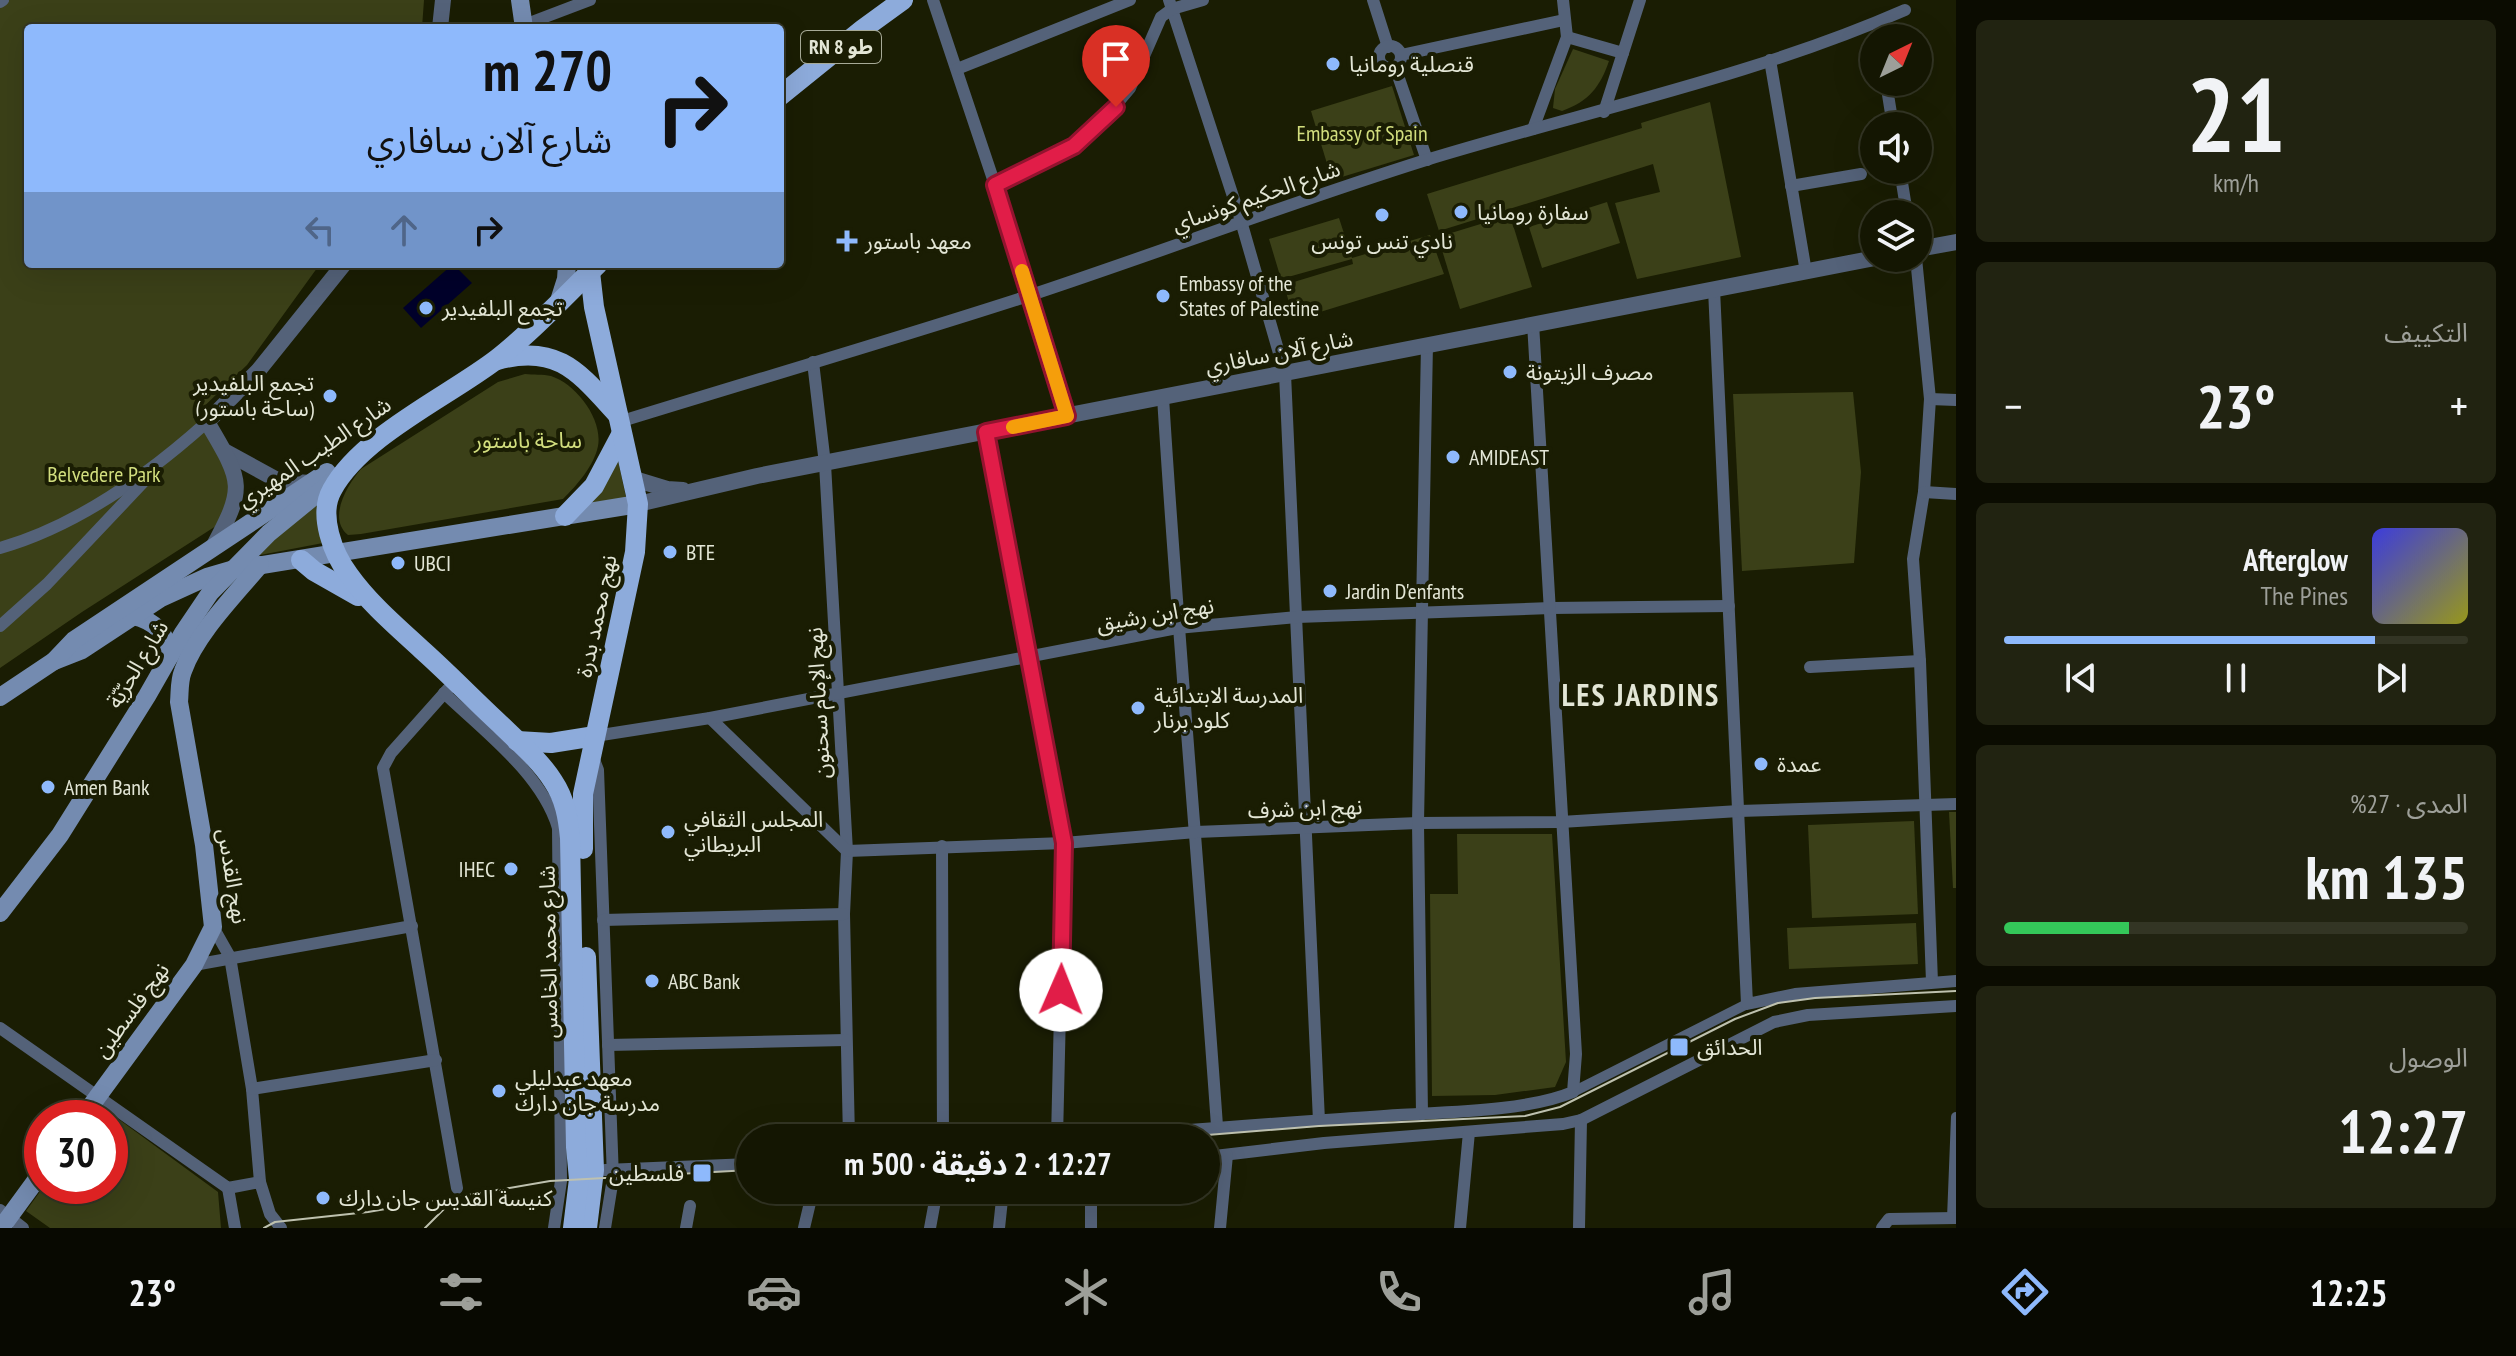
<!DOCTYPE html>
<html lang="ar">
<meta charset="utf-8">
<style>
:root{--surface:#141602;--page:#212311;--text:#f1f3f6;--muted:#9d9f99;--line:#333524;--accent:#8eb9fc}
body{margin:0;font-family:"PT Sans Narrow","Noto Sans Arabic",sans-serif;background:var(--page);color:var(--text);direction:rtl;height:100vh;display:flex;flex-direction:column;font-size:30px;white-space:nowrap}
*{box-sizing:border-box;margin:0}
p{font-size:26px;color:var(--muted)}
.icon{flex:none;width:44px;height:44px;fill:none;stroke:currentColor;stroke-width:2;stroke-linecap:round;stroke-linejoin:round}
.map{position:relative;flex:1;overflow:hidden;direction:ltr}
.drawer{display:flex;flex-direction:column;gap:20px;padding:20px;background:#0b0c01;width:560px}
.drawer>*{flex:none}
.guide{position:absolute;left:24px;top:24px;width:760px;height:244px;border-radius:8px;box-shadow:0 8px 32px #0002,0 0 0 2px var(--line);direction:rtl;background:#8eb9fc;color:#111;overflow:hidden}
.needle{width:52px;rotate:43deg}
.tools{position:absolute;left:1860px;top:24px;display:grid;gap:16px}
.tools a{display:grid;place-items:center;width:72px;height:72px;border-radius:50%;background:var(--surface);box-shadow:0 8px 32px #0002,0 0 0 2px var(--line);font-size:40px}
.speed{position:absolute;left:24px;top:1100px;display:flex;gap:16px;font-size:40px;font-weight:700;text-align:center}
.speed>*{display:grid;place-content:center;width:104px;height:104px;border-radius:50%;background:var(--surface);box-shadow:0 8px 32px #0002,0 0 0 2px var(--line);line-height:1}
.speed .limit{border:12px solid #d22;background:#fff;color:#111}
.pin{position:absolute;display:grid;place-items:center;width:68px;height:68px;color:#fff;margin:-82px -34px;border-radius:50% 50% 50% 0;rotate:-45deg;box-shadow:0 0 8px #0007}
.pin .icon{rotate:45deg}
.me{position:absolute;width:88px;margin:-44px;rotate:1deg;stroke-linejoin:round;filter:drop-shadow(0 0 6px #0008)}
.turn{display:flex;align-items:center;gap:28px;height:168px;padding:0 40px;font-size:36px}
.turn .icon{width:104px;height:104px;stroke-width:2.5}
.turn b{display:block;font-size:56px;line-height:68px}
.lanes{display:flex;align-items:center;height:76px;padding:0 40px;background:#0003;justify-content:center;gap:40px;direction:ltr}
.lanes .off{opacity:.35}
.big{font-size:60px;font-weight:700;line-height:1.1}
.drawer .tile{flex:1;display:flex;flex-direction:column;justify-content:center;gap:12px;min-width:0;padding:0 28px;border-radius:12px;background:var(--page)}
.drawer .dial{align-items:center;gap:0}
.dial b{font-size:104px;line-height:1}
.song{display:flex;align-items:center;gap:24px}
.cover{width:96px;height:96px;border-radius:12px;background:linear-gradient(135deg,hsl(240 70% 55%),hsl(60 70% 35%))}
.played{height:8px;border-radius:4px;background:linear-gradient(90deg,var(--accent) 80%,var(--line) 80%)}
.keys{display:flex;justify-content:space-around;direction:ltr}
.heat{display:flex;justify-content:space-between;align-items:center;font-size:44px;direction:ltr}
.charge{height:12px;border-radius:6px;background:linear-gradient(90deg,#34c759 27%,var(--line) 0)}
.trip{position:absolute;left:736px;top:1124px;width:484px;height:80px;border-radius:40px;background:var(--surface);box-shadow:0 8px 32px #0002,0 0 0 2px var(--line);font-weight:700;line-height:80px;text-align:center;direction:rtl}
.menu{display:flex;height:128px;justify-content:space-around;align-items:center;background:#080901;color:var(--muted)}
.menu .icon{width:56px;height:56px}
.menu .active{color:var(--accent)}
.menu b{font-size:36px;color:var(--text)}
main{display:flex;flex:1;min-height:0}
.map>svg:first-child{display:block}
</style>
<main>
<section class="drawer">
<div class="tile dial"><b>21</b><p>km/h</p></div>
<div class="tile"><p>التكييف</p>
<div class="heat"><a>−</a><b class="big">23°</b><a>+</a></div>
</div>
<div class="tile">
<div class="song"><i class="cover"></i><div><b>Afterglow</b><p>The Pines</p></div></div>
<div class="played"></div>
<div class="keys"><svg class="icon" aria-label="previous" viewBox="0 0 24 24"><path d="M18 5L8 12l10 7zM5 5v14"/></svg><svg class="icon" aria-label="pause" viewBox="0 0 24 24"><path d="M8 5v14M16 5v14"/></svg><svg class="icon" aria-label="next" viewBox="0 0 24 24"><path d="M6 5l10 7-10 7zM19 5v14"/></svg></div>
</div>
<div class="tile"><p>المدى · 27%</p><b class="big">135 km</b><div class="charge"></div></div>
<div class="tile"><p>الوصول</p><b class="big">12:27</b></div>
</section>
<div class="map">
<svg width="1956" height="1228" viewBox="0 0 1956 1228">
<rect width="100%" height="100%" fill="#1a1d03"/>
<g fill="#3b4018">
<path d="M0 0H424L422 28H28V264H320L247 365 193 417 227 455 230 502 216 526 82 612 0 668Z"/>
<path d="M1573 49 1609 61C1600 87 1589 101 1562 111L1553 108 1555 89Z"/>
<path d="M1392 86 1414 155 1332 180 1311 111Z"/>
<path d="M1710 102 1741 257 1637 279 1615 203 1660 192 1653 164 1439 231 1427 194 1642 128 1641 123Z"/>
<path d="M1607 202 1620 243 1542 268 1529 227Z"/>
<path d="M1510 215 1532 287 1460 309 1438 237Z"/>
<path d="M1339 218 1352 258 1430 235 1444 274 1294 320 1284 285 1353 264 1352 259 1281 279 1269 239Z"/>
<path d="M525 374C533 375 543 374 551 376 576 384 603 419 598 446 594 466 577 485 563 499L361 534 348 535C327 518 348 484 361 469L498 382Z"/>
<path d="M1853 392 1861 472 1854 563 1742 571 1733 394Z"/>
<path d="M617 456 627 502 579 510Z"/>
<path d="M321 494 323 543 255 556Z"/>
<path d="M1949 812H1956V888H1953Z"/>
<path d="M1914 821 1918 914 1812 918 1808 825Z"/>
<path d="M1457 834H1552L1566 1062 1555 1087 1495 1095 1432 1096 1430 894H1458Z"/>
<path d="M1916 923 1918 964 1789 969 1787 928Z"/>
<path d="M102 1107 218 1192 221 1228H50L26 1211 44 1186H110V1118H94Z"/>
</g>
<path fill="#00002a" d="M453 264 472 283 421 328 403 308Z"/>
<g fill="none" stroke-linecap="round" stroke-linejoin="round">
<g stroke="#546279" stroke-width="10">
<path d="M1573 1092 1747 1004"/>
<path d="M1952 1218 1956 1117"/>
</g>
<g stroke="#546279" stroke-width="12">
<path d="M933 0 995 185 1067 416"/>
<path d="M1169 0 1241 221 1285 374 1319 1121"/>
<path d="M1373 0 1388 47"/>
<path d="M0 2 3 0"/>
<path d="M524 25 590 0"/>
<path d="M1567 37 1623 53"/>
<circle cx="1390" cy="57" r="11"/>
<path d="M1401 55 1564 20"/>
<path d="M1770 60 1806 272"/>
<path d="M1395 67 1427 160"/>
<path d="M957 69 1130 0"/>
<path d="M1886 82 1893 126"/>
<path d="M1604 112 1640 0"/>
<path d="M1533 129 1567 37 1563 0"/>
<path d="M1900 170 1907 214"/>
<path d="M995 185 1074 146 1097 127 1130 88 1161 17 1172 9 1203 0"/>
<path d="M1791 186 1861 174"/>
<path d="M1916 258 1930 399 1924 492 1913 559 1920 661 1932 982"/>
<path d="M1714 289 1747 1004 1795 994 1956 981"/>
<path d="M813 362 825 464 847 851 844 914 849 1138"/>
<path d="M1163 397C1178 640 1200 883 1217 1126"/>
<path d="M1930 399 1956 400"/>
<path d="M619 422C755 380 892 340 1028 296 1161 252 1292 202 1426 160 1586 111 1752 77 1905 10"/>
<path d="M986 432 1064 843 1057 1138"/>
<path d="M1924 492 1956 494"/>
<path d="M0 548C77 526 148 475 207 422"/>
<path d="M0 626 47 584 151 474"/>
<path d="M1810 667 1920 661"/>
<path d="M448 689 391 753 383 768 457 1188"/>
<path d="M444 693C484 731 542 774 558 828L561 1181 554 1228"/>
<path d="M710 718 847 851 1064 843 1196 832 1418 823 1561 822 1739 811 1956 804"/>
<path d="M595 736 710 718 1177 628 1297 617 1551 608 1729 606"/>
<path d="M593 757 598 770 613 1178 605 1228"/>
<path d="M942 846 943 1138"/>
<path d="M603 920 844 914"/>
<path d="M213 927 230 957 252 1089 260 1182 270 1214 281 1228"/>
<path d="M194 965 412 926"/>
<path d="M0 1028 228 1188 260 1182"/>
<path d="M608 1045 846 1040"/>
<path d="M252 1089 436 1060"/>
<path d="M1422 1114 1418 823 1427 344"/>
<path d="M1099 1138C1199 1128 1298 1122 1398 1115 1449 1112 1528 1111 1573 1092L1576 1054 1533 323"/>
<path d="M1206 1157 1324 1143 1563 1124 1581 1120 1774 1022 1808 1015 1956 1006"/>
<path d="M605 1170 750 1164"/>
<path d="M228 1188 235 1228"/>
<path d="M0 1210 23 1228"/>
<path d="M686 1228 690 1206"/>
<path d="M804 1228 813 1190"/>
<path d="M930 1228 937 1190"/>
<path d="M999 1228 1003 1190"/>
<path d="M1091 1228V1190"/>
<path d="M1220 1228 1227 1155"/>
<path d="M1460 1228 1469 1132"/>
<path d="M1579 1228 1581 1120"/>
<path d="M1882 1228 1889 1219 1956 1218"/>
</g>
<g stroke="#546279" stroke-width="16">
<path d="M440 28 443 0"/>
<path d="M1918 249 1956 242"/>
<path d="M226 452 279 481 311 483"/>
<path d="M631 478 667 489 683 490"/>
<path d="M638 504 757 476 1875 258"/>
<path d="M212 549C246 486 243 483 207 422L258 371 344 264"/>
</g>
<g stroke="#748bb0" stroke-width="18">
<path d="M520 0 524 28"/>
<path d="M558 304 566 279 567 264"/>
<path d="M133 616C155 621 167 633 170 656"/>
<path d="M54 661 82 650 161 598 207 577 231 570 638 504"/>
<path d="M0 697 54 661 74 640 327 472"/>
<path d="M0 913 60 835 147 696 183 633 210 593 269 533 340 475"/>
<path d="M82 1118 194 965 213 927 204 845 179 702C180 691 179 681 183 671 196 634 235 595 260 565"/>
<path d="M1 1228 42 1172"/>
</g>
<g stroke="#8dabdb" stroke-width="20">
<path d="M780 96 863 29 903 0"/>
<path d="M497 360C559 343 580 374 618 415"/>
<path d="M565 516 594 486 621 435"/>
<path d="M301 560 314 571 358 596"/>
<path d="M517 741 551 743 595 736"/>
<path d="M583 849V794L635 552 638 504 594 307 590 272"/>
<path d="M586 957 594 1170 587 1228"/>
<path d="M573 1228 579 1179 576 1147 570 838C568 817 565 799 553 781 539 759 518 742 500 724 473 699 448 673 421 649 396 626 369 603 349 575 333 554 318 515 332 490 361 436 449 396 497 359 534 330 565 296 598 264"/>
</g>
<g stroke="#bec1af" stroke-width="2">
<path d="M1170 1138 1319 1126 1525 1116 1560 1107 1735 1019 1778 1003 1815 998 1956 991"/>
<path d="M264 1228 275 1222 368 1212 550 1181 750 1170"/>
<path d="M425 1228 445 1208 463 1200"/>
</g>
</g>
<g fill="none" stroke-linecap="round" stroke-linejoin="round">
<g stroke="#92132f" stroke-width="20">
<path id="route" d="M1061 990 1064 843 986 432 1067 416 995 185 1074 146 1116 107"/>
</g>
<use href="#route" stroke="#e11d48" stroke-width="14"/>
<path stroke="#f59e0b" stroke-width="14" d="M1013 427 1067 416 1022 271"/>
</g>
<g fill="#8eb9fc" stroke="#1a1d03" stroke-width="3">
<circle cx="1333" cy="64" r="8"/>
<circle cx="1461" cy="212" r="8"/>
<circle cx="1382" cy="215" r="8"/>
<path d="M843 229h8v8h8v8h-8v8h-8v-8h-8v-8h8z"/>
<circle cx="1163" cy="296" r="8"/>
<circle cx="426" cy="308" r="8"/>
<circle cx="1510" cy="372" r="8"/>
<circle cx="330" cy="396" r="8"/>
<circle cx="1453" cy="457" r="8"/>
<circle cx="670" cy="552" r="8"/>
<circle cx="398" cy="563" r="8"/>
<circle cx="1330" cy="591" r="8"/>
<circle cx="1138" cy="708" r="8"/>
<circle cx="1761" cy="764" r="8"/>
<circle cx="48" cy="787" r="8"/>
<circle cx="668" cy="832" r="8"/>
<circle cx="511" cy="869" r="8"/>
<circle cx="652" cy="981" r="8"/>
<rect x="1669" y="1037" width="20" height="20" rx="4"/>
<circle cx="499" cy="1091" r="8"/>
<rect x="692" y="1163" width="20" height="20" rx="4"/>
<circle cx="323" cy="1198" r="8"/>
</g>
<g text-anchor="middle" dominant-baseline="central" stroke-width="8" stroke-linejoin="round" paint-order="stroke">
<rect fill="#1a1d03" stroke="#a7aa97" stroke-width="2" x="801" y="31" width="80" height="32" rx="6"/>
<g font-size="20" font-weight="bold" fill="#e3e6d6">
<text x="841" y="47">RN 8 طو</text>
</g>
<g font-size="22" fill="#e3e6d6" stroke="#1a1d03" text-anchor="start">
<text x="1349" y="64">قنصلية رومانيا</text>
<text x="1477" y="212">سفارة رومانيا</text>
<text x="865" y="241">معهد باستور</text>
<text x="1382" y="241" text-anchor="middle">نادي تنس تونس</text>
<text x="1179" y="283">Embassy of the<tspan x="1179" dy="25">States of Palestine</tspan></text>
<text x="442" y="308">تجمع البلفيدير</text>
<text x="1526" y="372">مصرف الزيتونة</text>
<text x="314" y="383" text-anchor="end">تجمع البلفيدير<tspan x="314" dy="25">(ساحة باستور)</tspan></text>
<text x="1469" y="457">AMIDEAST</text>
<text x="686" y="552">BTE</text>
<text x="414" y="563">UBCI</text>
<text x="1346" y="591">Jardin D'enfants</text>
<text x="1154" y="695">المدرسة الابتدائية<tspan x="1154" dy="25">كلود برنار</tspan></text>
<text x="1777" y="764">عمدة</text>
<text x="64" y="787">Amen Bank</text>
<text x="684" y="819">المجلس الثقافي<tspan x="684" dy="25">البريطاني</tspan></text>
<text x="495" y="869" text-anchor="end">IHEC</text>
<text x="668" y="981">ABC Bank</text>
<text x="1697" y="1047">الحدائق</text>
<text x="515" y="1078">معهد عبدليلي<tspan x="515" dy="25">مدرسة جان دارك</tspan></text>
<text x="684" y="1173" text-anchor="end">فلسطين</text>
<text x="339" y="1198">كنيسة القديس جان دارك</text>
</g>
<g font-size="22" fill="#d2de7e" stroke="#1a1d03">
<text x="1362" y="133">Embassy of Spain</text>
<text x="528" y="440">ساحة باستور</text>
<text x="104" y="474">Belvedere Park</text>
</g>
<g font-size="22" fill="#e3e6d6" stroke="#1a1d03">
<text transform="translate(1256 196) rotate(-19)">شارع الحكيم كونساي</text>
<text transform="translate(1279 352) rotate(-11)">شارع آلان سافاري</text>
<text transform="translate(314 452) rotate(-34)">شارع الطيب المهيري</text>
<text transform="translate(1155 614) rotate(-9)">نهج ابن رشيق</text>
<text transform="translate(596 616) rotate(-78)">نهج محمد بدرة</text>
<text transform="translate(137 664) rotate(-59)">شارع الحرّيّة</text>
<text transform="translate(818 703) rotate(-93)">نهج الإمام سحنون</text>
<text transform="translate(1305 808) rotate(-2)">نهج ابن شرف</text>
<text transform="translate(233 876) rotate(81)">نهج القدس</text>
<text transform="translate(548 952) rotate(-91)">شارع محمد الخامس</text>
<text transform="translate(131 1010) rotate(-54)">نهج فلسطين</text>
</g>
<g font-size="30" font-weight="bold" letter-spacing="2" fill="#e3e6d6" stroke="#1a1d03">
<text x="1641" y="694">LES JARDINS</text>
</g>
</g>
</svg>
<div class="tools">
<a><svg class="needle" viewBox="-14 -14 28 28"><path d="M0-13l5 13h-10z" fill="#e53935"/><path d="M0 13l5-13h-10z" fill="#9d9f99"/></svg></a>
<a><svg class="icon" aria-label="sound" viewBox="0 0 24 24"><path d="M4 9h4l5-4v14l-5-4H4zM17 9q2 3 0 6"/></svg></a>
<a><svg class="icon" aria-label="layers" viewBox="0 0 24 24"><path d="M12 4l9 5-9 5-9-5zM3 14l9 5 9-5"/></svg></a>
</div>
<div class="speed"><div class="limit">30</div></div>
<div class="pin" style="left:1116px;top:107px;background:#d93025"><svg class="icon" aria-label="arrive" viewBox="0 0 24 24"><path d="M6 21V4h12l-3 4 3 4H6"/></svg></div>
<svg class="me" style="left:1061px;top:990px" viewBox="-20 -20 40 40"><circle r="19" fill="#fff"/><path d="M0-13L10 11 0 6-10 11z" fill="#e11d48"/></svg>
<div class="trip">12:27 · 2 دقيقة · 500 m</div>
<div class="guide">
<div class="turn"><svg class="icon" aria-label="right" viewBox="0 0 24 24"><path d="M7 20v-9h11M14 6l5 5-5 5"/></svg><div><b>270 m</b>شارع آلان سافاري</div></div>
<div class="lanes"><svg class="icon off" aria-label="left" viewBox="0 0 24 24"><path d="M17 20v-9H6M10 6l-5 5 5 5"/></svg><svg class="icon off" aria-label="ahead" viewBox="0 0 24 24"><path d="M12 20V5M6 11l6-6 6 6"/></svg><svg class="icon" aria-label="right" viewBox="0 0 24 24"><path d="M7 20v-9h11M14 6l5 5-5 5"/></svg></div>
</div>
</div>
</main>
<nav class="menu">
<b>12:25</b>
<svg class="icon active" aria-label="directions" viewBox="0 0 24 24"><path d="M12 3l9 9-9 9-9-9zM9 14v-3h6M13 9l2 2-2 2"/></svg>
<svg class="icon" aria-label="music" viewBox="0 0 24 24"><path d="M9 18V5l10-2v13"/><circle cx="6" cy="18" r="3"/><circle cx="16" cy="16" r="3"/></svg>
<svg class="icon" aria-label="phone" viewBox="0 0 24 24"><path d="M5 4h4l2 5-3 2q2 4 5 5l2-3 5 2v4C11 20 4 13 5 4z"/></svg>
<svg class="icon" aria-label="climate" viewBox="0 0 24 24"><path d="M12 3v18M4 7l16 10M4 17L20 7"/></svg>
<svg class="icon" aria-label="car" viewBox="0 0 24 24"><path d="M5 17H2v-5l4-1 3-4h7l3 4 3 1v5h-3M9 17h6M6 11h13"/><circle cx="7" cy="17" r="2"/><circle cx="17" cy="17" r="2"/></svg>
<svg class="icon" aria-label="filters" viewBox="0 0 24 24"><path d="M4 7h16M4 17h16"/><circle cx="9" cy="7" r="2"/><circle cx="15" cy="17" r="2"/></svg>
<b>23°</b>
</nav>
